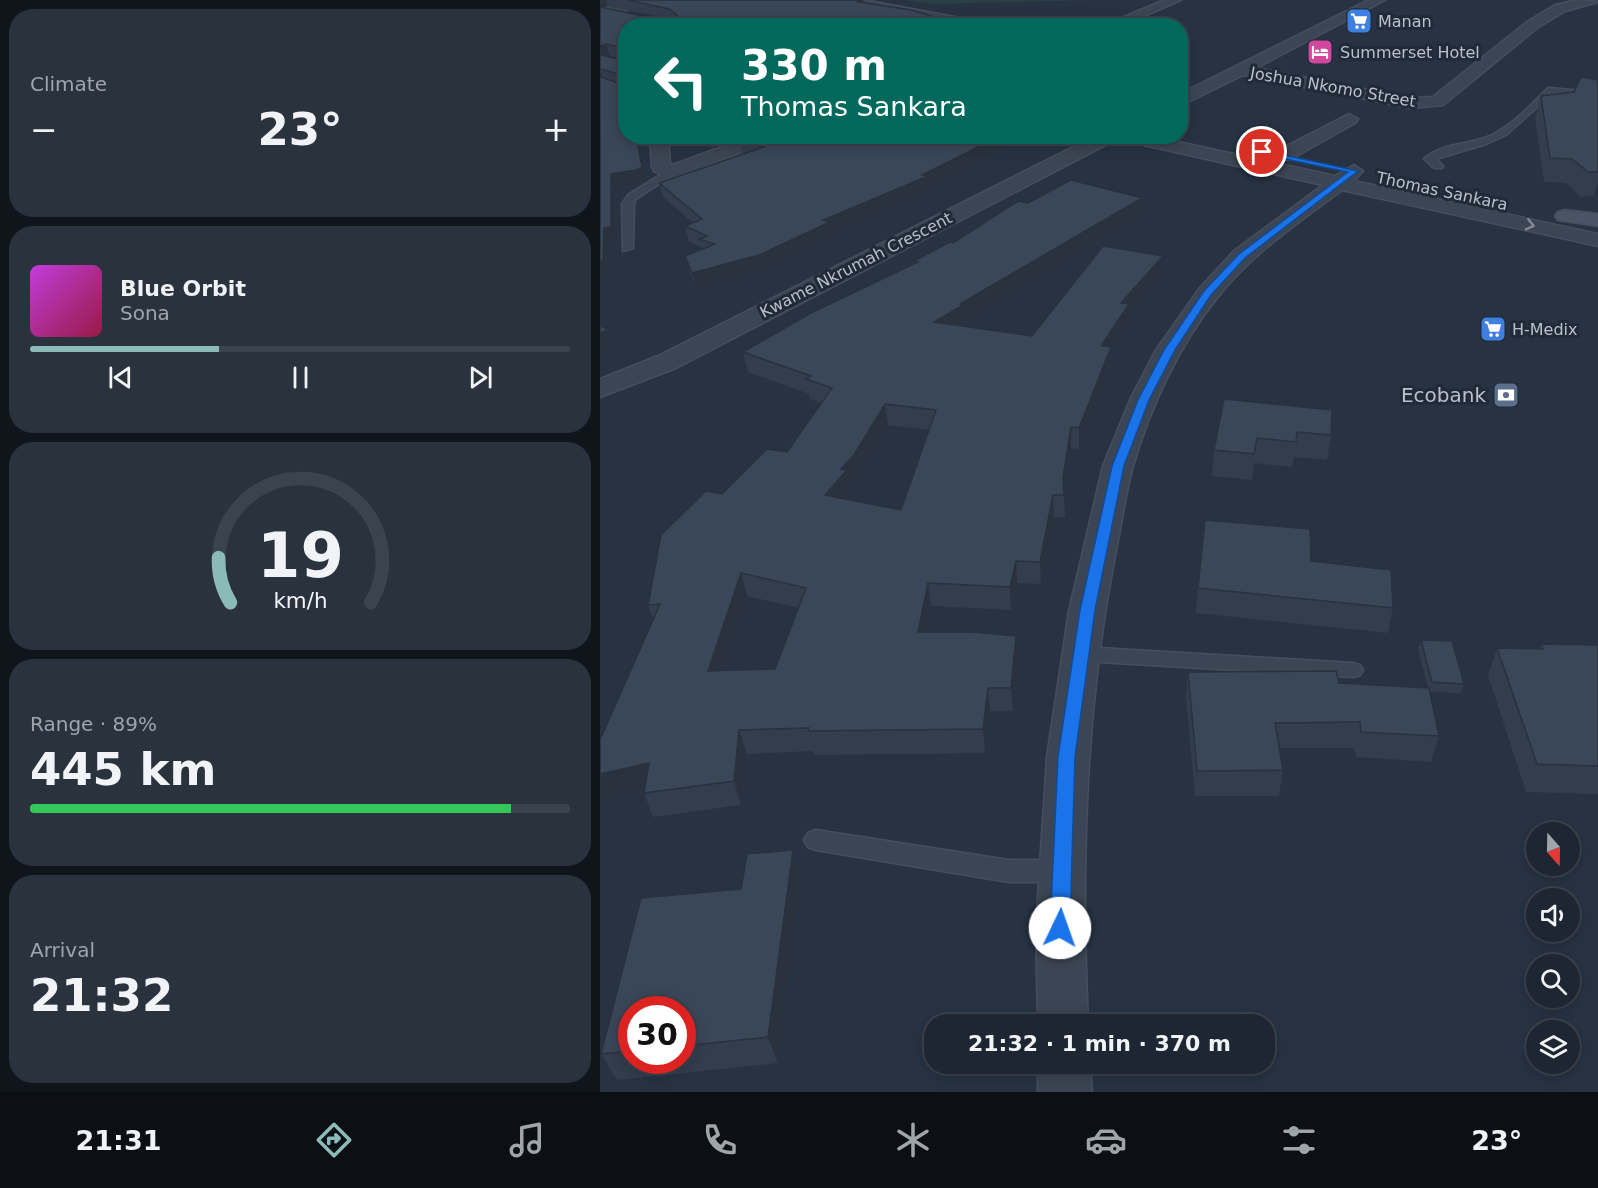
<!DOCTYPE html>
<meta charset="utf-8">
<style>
:root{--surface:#1d2632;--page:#2a323e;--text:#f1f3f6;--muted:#a0a5ac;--line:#3b434d;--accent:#8bbbb9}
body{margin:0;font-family:"DejaVu Sans",sans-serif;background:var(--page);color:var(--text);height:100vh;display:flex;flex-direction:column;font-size:22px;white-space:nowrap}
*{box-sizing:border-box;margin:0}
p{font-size:20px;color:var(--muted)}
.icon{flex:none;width:33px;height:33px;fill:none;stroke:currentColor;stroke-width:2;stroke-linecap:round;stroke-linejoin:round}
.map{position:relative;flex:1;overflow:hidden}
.drawer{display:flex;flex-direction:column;gap:9px;padding:9px;background:#10151c;width:600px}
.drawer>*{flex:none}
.guide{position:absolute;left:18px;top:18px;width:570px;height:126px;border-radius:24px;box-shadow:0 3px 15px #0003,0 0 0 2px var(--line);background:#00695c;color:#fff;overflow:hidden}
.needle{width:39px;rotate:160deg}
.tools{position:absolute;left:926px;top:822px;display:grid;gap:12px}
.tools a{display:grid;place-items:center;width:54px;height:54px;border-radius:50%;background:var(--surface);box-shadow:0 3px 15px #0003,0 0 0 2px var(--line);font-size:30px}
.speed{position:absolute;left:18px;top:996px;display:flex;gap:12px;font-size:30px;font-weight:700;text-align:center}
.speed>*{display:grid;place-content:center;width:78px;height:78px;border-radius:50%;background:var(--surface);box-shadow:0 3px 15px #0003,0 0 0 2px var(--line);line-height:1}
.speed .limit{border:9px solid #d22;background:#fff;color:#111}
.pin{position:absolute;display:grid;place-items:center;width:51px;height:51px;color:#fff;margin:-26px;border:3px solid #fff;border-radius:50%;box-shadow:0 2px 6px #0007}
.me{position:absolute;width:66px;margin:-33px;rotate:3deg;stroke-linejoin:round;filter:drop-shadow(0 0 4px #0008)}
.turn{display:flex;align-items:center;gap:21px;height:126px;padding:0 24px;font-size:27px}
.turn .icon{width:78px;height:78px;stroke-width:2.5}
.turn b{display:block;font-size:42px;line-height:51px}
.big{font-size:45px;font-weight:800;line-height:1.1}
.drawer .widget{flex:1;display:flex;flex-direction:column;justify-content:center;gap:9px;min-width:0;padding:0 21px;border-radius:24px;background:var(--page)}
.drawer .dial{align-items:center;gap:0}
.dial svg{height:156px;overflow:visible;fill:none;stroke:var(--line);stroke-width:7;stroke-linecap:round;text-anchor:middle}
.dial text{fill:var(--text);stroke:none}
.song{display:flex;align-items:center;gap:18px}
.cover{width:72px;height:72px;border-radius:9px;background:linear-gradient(135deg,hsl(290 70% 55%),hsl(340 70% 35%))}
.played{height:6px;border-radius:3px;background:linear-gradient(90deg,var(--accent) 35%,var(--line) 35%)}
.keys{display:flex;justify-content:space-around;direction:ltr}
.heat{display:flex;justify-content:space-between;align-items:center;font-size:33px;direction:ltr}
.charge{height:9px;border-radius:4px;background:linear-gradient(90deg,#34c759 89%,var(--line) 0)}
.trip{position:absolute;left:324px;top:1014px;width:351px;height:60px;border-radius:24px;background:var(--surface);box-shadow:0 3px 15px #0003,0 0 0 2px var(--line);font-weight:800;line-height:60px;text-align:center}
.dock{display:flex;height:96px;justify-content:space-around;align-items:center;background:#0c0f14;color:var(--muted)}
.dock .icon{width:42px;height:42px}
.dock .current{color:var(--accent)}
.dock b{font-size:27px;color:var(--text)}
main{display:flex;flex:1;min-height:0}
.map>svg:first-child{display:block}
</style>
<main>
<section class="drawer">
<div class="widget"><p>Climate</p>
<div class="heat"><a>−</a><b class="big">23°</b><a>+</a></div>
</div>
<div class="widget">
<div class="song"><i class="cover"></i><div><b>Blue Orbit</b><p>Sona</p></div></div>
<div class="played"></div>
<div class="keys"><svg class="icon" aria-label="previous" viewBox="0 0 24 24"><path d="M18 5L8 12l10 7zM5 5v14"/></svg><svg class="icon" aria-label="pause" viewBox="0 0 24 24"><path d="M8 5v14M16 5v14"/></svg><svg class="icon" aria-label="next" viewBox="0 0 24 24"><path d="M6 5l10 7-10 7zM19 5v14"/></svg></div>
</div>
<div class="widget dial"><svg viewBox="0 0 100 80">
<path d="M14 69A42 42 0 1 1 86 69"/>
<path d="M14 69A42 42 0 0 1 8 46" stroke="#8bbbb9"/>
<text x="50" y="56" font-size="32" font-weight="700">19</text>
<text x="50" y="72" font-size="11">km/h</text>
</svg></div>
<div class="widget"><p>Range · 89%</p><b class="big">445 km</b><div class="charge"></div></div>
<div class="widget"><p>Arrival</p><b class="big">21:32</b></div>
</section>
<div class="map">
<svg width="998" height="1092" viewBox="0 0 998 1092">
<rect width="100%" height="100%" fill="#273343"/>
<path fill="#2a4144" d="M302 0H492L334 4Z"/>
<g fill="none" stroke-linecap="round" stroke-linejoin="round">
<g stroke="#454e5c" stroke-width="3">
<g id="lane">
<path d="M948 88 998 92V98L953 93 906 135 886 144 836 159 843 166 842 168H834L824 159C841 143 869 145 890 136 913 125 930 106 948 88Z"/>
<path d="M68 170 77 172 36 199 34 204 33 248 23 251 22 204 28 195Z"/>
<path d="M482 647 753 663 760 665 763 670 760 675 753 677 482 661 475 659 472 654 475 649Z"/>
<path d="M216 830 409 860H462L471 864 474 871 471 878 462 882H409L216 850 208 847 204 840 208 833Z"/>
</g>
</g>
<g stroke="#454e5c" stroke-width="3">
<g id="street">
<path d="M39 0H60L0 18V10Z"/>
<path d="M236 0H263L382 22 388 26H358L242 4Z"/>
<path d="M564 0H581L522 26H503Z"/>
<path d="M769 0H785L656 68 810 98 833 97 927 22 955 5 977 0 998 2 965 11 937 28 843 105 810 108 643 75 580 106V94Z"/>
<path d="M749 114 758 119 755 123 689 160H675L673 156 675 152Z"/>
<path d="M50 136H68L70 164 73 165 151 136H177L175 140 72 178 54 171 52 167Z"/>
<path d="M495 136H551L735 176 754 165 763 171 754 181 998 234V246L742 190C698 223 651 254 617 298 579 345 550 408 533 466 525 495 521 527 515 556 485 712 481 866 488 1024H438L436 928 447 757 469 611 503 466 530 400 556 350 599 289 634 251 723 185 517 139 76 368 0 397V379L58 356Z"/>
<path d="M438 1064H490L492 1092H438Z"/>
</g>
</g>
<g stroke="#454e5c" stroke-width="3">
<path id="secondary" d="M965 210 998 214V226L958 220 955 216 958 212Z"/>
</g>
<use href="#lane" fill="#3c4553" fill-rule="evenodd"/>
<use href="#street" fill="#3c4553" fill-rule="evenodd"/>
<use href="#secondary" fill="#4a5466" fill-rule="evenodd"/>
</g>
<g fill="#323d4d" fill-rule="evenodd">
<path d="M0 0H263L26 26V136L46 181 40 185 15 188 16 242 9 243 7 277 0 278ZM7 6 60 17H47L3 8ZM10 56 24 59 22 60 7 57Z"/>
<path d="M998 80V194L994 196 981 197 966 183 944 182 935 118 941 96 974 92Z"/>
<path d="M71 136H143L114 148Z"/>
<path d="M151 136H428V137L329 186 330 191 231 233 232 238 162 271 96 289 90 272 85 256 102 250 101 247 89 242 85 226 93 223 63 197 59 183 142 155 139 141Z"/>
<path d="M541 216 364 322V325L362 326 432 336 563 275 529 314 528 324 511 351 510 367 479 449 471 448 464 496 465 517H454L441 584 417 583 411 610 331 606 326 632 416 636 417 659 413 711H390L385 753 214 755 213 751 147 754 141 805 53 817 44 793V790L0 799V740L53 620 48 605 122 494 187 452 221 403 210 399 209 394 148 372 143 352 314 264V261L353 243ZM288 425 329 430 301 510 245 499 251 492 250 485 258 476ZM147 596 199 608 175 669 123 670Z"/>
<path d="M624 399 731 435 727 460 694 457 692 467 654 463 652 480 612 476 614 450Z"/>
<path d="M711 561 793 608 788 633 596 613 598 588Z"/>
<path d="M821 640 864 684 861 693 830 692 839 736 831 762 756 757 754 748H679L683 770 679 796H595L586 697 588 672 739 683 828 688 818 649Z"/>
<path d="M941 644 998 645V794L926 792 888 675 897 648 939 649Z"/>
<path d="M193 850 201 878 178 1063 17 1080 1 1054 41 898 141 889 147 854ZM32 1010H82V1060H32Z"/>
</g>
<g fill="#29323e">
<path d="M0 0H6L7 6 0 9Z"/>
<path d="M6 44 10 56 0 59V46Z"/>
<path d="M36 136H37L46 181 40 185 15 188 16 242 9 243 7 277 0 278V261L11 174Z"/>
<path d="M111 136H143L114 148Z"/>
<path d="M400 136 428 137 329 186 330 191 231 233 232 238 162 271 96 289 92 273 223 220 322 175Z"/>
<path d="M998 182V194L994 196Z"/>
<path d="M542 198 541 216 364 322V325L336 342 334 322 360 304Z"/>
<path d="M563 256V275L529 314 528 324 511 351 510 367 479 449V428L501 346 521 303Z"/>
<path d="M8 330 13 347 0 352V333Z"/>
<path d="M285 404 288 425 258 476 250 485 251 492 229 517 225 495 241 469Z"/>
<path d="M471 427V448L464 496 463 477Z"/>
<path d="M453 495 454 517 441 584 440 562Z"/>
<path d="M416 561 417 583 411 610 410 587Z"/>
<path d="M141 573 147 596 115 694 108 671Z"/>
<path d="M328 583 331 606 321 656 318 632Z"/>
<path d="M416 636 417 659 413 711 411 688Z"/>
<path d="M388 688 390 711 385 753 383 729Z"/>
<path d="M139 730 147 754 141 805 134 781Z"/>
<path d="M49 763 59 787 0 799V774Z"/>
<path d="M193 850 201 878 178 1063 168 1037Z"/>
</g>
<g fill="#3a4759" stroke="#29323e" stroke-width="1.5" fill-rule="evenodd">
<path d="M27 0H263L258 2 311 10 362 25 359 26H26V136H36L42 167 36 170 11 174V227L4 228 3 261H0V54L1 55 22 60 25 58V48L6 44 0 46V7L47 17H75L77 15 69 9ZM0 69 23 75 24 85 1 77Z"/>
<path d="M981 77 998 80V172H988L972 159 950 158 941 96 974 92Z"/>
<path d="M151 136H225L237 140 244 136H400L322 175 328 176 223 220 230 222 159 255 92 273 85 256 115 244 99 239 107 236 85 226 102 219 59 183 164 147 139 141Z"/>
<path d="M471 180 542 198 360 304 363 305 334 322 432 336 503 246 563 256 521 303 529 304 501 346 511 347 479 428 471 427 463 477 464 495H453L440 562 416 561 410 587 328 583 318 632H373L416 636 411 688H388L383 729 208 731 209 728 139 730 134 781 44 793 49 763 0 774V740L60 604 48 605 61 535 106 491 122 494 167 449 187 452 232 388 206 379 211 376 143 352 211 313 318 262 314 261 350 242 353 243 418 201 428 203ZM285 404 336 410 301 510 225 495 247 470 241 469 254 455ZM141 573 206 588 175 669 108 671Z"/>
<path d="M0 325 8 330 0 333Z"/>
<path d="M624 399 732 410 731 435 697 432 696 442 657 438 654 454 614 450Z"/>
<path d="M605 520 710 529 711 561 791 570 793 608 598 588Z"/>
<path d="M821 640 852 641 864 684 832 682Z"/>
<path d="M941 644 998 645V766L937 764 897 648 943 649Z"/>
<path d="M736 671 739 683 829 688 839 736 761 732 760 722 675 723 683 770 597 771 588 672Z"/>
<path d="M193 850 168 1037 82 1046V1010H32V1051L1 1054 41 898 141 889 147 854Z"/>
</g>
<defs><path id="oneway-chevron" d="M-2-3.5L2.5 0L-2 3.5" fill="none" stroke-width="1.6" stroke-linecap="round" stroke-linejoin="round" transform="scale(1.5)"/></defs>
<use stroke="#818996" href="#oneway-chevron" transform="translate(930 225) rotate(13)"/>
<path fill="#1a73e8" stroke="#114b97" stroke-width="1.5" d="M659 150 758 171 645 258 611 295 575 350 549 400 524 466 495 610 475 757 470 928 467 934 460 937 453 934 450 928 458 757 480 610 512 466 538 400 564 350 604 291 639 254 748 172 662 154Z"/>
<defs>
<g id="supermarket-square" transform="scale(1.35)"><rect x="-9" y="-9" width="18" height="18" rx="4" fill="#3f7fe0" stroke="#202a38"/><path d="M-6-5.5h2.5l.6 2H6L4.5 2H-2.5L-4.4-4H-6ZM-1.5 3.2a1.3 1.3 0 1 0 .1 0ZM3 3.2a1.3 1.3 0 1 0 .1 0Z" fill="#fff"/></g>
<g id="hotel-square" transform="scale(1.35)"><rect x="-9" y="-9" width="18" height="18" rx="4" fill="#d1479c" stroke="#202a38"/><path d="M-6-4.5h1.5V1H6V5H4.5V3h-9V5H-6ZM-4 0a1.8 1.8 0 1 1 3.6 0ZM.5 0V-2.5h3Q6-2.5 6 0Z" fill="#fff"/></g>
<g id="bank-square" transform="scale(1.35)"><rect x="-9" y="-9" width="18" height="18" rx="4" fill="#5c6f8a" stroke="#202a38"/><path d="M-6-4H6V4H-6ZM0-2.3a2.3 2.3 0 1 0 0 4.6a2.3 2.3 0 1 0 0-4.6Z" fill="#fff"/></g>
</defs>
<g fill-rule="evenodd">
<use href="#supermarket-square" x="759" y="21"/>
<use href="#hotel-square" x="720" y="52"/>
<use href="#supermarket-square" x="893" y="329"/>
<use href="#bank-square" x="906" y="395"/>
</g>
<g text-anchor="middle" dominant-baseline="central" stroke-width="6" stroke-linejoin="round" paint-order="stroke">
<g font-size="16" fill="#b9c0cd" stroke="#202a38" text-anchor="start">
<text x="778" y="21">Manan</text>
<text x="740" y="52">Summerset Hotel</text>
<text x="912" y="329">H-Medix</text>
</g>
<g font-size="16" fill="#b9c0cd" stroke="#202a38">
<text transform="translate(733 87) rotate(10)">Joshua Nkomo Street</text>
<text transform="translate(842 191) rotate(12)">Thomas Sankara</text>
<text transform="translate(256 265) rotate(-27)">Kwame Nkrumah Crescent</text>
</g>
<g font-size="20" fill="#b9c0cd" stroke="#202a38" text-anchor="end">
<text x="886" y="395">Ecobank</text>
</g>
</g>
</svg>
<div class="tools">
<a><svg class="needle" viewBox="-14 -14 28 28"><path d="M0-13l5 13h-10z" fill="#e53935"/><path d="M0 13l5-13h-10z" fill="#a0a5ac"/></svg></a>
<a><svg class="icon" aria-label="sound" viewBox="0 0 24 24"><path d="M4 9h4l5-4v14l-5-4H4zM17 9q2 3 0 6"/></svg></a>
<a><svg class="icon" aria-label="search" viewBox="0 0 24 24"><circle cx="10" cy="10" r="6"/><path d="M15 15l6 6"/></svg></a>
<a><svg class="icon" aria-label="layers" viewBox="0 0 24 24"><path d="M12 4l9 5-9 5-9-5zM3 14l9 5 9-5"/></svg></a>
</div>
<div class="speed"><div class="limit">30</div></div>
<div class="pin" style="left:662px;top:152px;background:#d93025"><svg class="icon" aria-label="arrive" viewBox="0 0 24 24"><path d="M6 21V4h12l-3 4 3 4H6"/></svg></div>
<svg class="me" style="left:460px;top:928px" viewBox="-20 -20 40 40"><circle r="19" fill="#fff"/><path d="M0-13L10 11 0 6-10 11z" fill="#1a73e8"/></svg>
<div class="trip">21:32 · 1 min · 370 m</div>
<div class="guide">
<div class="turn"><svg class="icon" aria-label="left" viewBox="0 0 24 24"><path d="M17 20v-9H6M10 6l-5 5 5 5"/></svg><div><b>330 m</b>Thomas Sankara</div></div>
</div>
</div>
</main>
<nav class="dock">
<b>21:31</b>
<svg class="icon current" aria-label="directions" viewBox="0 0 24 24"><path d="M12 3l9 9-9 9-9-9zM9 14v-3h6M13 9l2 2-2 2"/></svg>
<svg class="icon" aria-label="music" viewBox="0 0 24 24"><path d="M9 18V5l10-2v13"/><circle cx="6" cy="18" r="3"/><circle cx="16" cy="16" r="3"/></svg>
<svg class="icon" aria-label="phone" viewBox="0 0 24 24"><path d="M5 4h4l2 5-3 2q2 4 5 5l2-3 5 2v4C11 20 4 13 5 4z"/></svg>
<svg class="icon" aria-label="climate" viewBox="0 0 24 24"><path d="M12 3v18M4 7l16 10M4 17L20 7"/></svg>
<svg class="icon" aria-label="car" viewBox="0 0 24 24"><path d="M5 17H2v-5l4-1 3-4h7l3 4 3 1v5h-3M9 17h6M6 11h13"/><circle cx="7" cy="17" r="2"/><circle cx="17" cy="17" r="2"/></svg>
<svg class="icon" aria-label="filters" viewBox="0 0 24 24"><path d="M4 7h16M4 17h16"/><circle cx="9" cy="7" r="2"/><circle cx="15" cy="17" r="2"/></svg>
<b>23°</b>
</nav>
